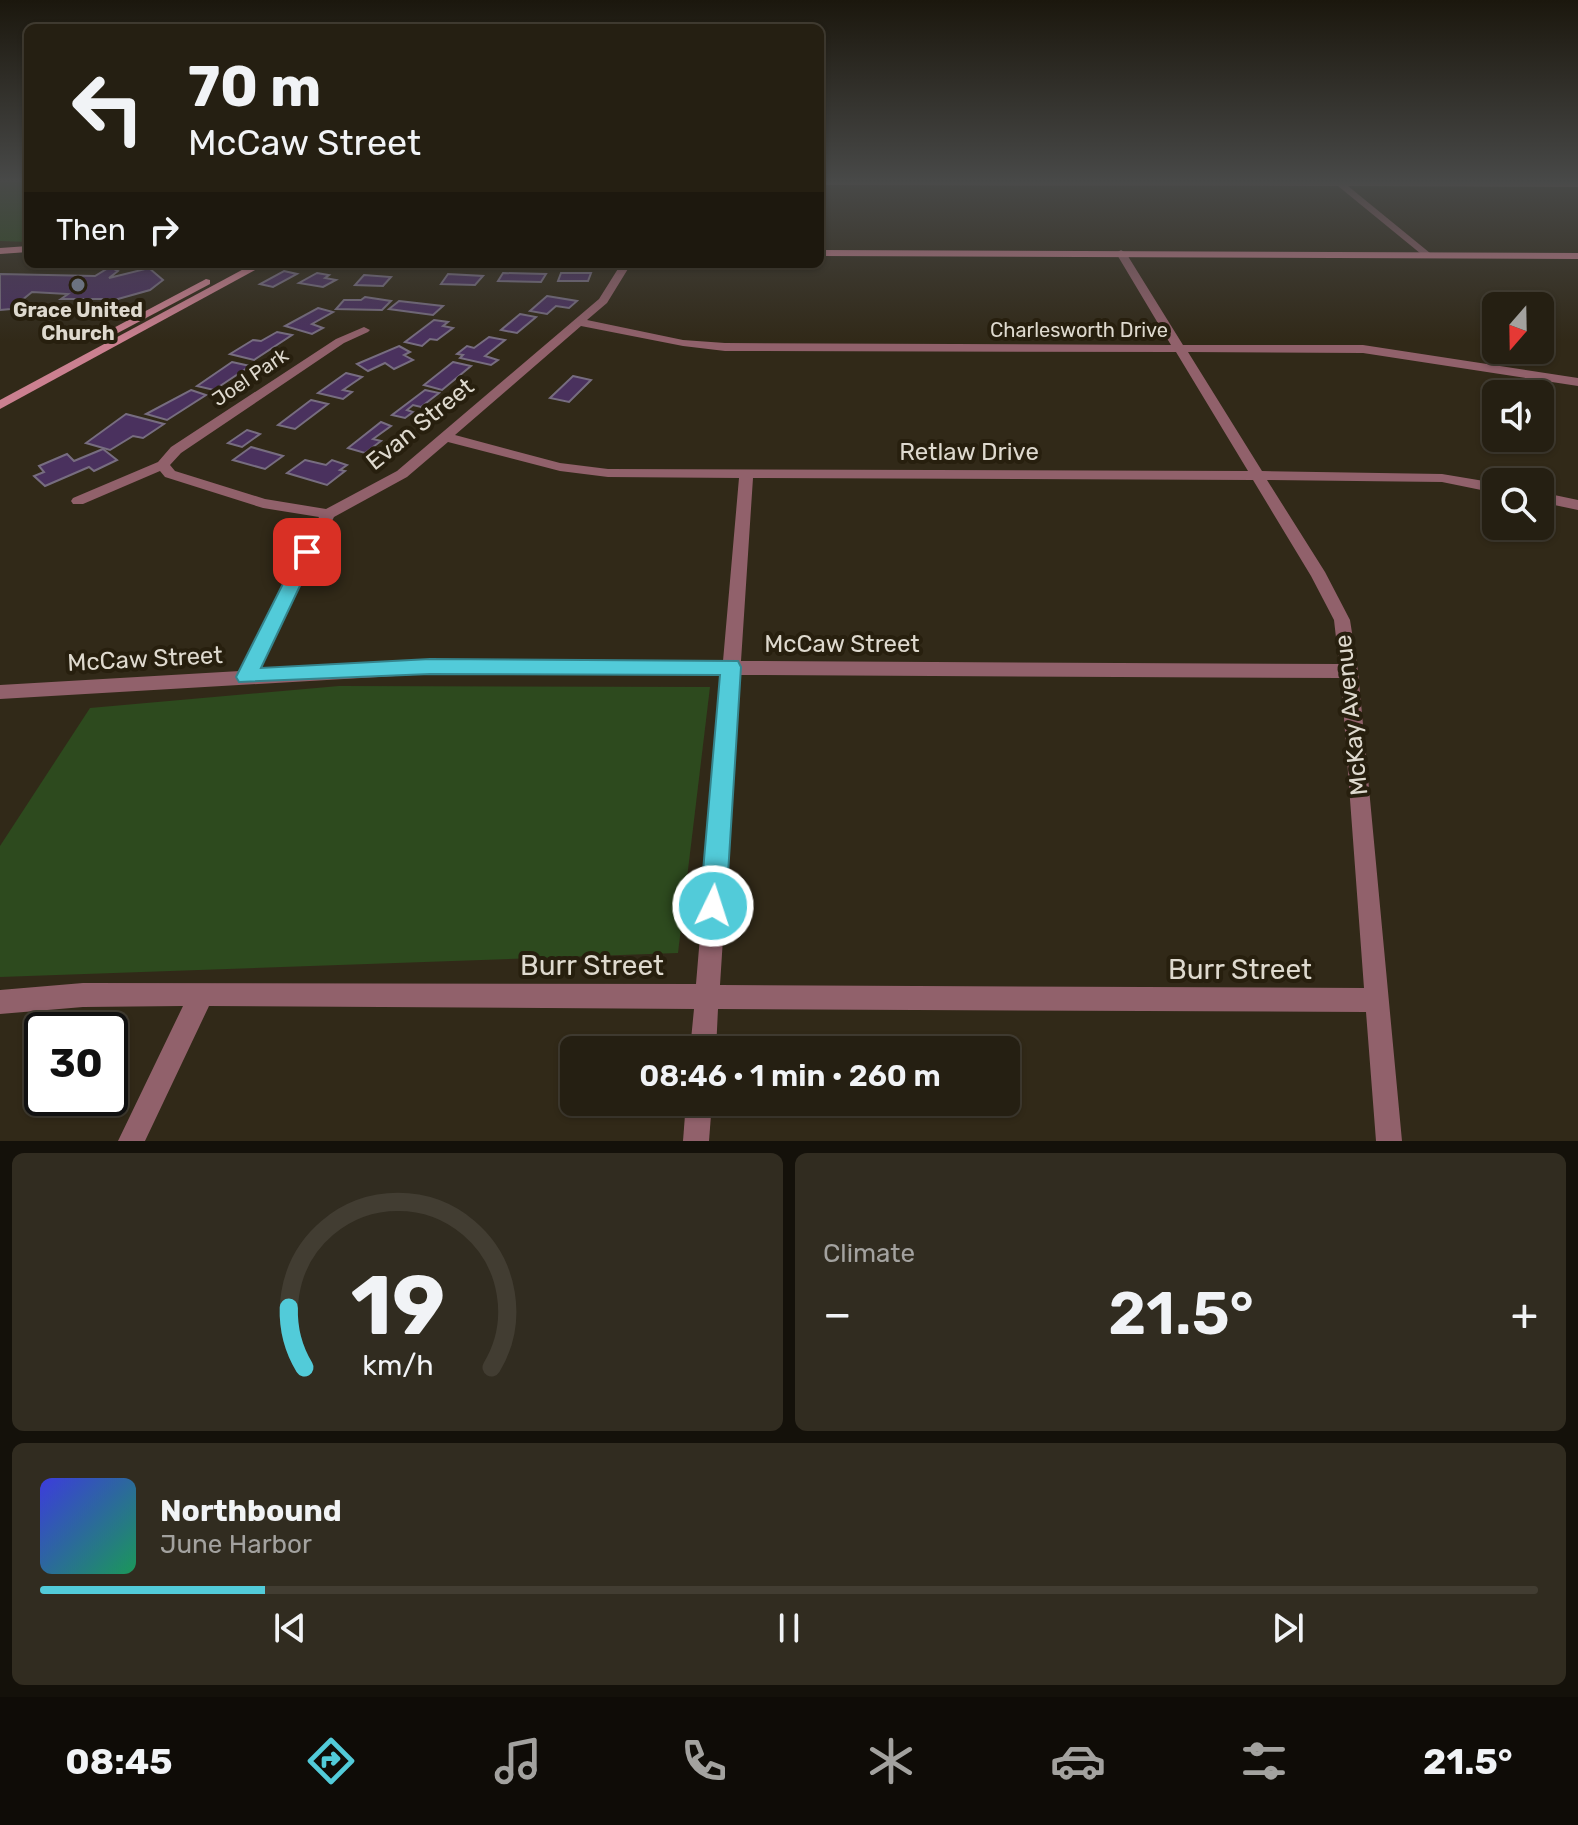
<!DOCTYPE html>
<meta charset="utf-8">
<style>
:root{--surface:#251f12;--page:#312c20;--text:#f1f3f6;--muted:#a3a29f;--line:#423d32;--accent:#52cbd9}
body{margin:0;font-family:Rubik,sans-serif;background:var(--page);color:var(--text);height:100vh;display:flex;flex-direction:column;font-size:30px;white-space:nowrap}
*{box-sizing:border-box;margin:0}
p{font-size:26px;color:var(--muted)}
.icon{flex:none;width:44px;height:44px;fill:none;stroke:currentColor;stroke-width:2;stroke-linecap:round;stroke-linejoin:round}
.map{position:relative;height:1141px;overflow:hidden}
.panel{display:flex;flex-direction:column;gap:12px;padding:12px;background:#14110a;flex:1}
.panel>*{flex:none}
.guide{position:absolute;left:24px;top:24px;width:800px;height:244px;border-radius:12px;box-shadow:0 2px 6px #0004,0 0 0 2px var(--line);background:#251f12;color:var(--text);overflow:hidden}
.needle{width:52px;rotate:200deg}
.controls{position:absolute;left:1482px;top:292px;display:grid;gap:16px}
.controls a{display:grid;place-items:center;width:72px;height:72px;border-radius:12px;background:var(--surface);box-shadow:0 2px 6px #0004,0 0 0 2px var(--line);font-size:40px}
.speed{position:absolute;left:24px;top:1012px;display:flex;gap:16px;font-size:40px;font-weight:700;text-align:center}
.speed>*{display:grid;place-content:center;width:104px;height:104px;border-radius:50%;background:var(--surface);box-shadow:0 2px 6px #0004,0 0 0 2px var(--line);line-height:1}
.speed .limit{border:4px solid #111;border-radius:12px;background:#fff;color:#111}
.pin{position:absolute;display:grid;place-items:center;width:68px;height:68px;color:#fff;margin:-34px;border-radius:16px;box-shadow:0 4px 12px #0006}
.me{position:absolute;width:88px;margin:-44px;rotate:4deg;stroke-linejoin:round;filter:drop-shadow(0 0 6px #0008)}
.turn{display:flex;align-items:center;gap:28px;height:168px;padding:0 32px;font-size:36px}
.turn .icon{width:104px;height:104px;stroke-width:2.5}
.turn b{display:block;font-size:56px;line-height:68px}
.then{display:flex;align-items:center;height:76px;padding:0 32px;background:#0003;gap:16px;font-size:30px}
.big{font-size:60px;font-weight:600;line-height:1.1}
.panel .widget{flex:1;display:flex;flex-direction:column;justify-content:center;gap:12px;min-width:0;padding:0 28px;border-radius:12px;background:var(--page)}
.panel .dial{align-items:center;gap:0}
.dial svg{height:208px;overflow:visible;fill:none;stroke:var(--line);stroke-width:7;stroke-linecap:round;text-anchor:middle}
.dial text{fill:var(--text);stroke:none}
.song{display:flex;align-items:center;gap:24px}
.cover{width:96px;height:96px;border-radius:12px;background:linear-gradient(135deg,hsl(240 70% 55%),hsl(150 70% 35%))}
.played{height:8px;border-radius:4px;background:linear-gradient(90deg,var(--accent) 15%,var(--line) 15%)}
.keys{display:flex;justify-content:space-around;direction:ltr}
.heat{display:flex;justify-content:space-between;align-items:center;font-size:44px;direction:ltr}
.panel .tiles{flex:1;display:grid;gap:12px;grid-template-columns:1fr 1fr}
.widget:last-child{grid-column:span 2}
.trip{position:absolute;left:560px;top:1036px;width:460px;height:80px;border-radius:12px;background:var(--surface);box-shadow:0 2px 6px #0004,0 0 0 2px var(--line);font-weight:600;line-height:80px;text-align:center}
.dock{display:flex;height:128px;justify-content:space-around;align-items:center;background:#0f0c07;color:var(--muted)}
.dock .icon{width:56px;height:56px}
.dock .current{color:var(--accent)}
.dock b{font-size:36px;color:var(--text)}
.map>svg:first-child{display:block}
</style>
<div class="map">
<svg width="1578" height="1141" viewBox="0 0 1578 1141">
<rect width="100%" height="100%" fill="#312918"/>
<g fill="#2d4a1e">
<path d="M0 181H28V242L0 241Z"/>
<path d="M339 686 710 687 678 953 0 977V846L90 708Z"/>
</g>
<g fill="#4a315e" stroke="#776d80" stroke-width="2">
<path d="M110 267 118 271 109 278 149 268 163 280 150 290 118 299H61L68 294 32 292 11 309 0 310V274L95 276Z"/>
<path d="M284 271 297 274 273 287 260 284Z"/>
<path d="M317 273 329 275 325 278 336 280 323 287 299 283Z"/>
<path d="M503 273 546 274 541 282 498 281Z"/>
<path d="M561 273H591L588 281H558Z"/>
<path d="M448 274 483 276 475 285 441 284Z"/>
<path d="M364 275 391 277 383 286 355 285Z"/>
<path d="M547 296 577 301 569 308 556 306 547 314 530 311Z"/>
<path d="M365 297 391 301 382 310 336 309 344 300H361Z"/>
<path d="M399 301 443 306 433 315 389 309Z"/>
<path d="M318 308 333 312 312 324 323 328 312 334 285 326Z"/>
<path d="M520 314 536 317 517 333 501 330Z"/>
<path d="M434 320 448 322 443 326 453 328 437 340 430 339 422 346 405 342Z"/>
<path d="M277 332 292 335 254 360 230 354 253 340 261 341Z"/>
<path d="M489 337 505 340 485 356 498 360 491 365 460 358 463 355 457 354 467 346 474 348Z"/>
<path d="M399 346 410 352 404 355 413 360 394 369 385 363 368 371 357 364Z"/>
<path d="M232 362 250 366 214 390 197 386Z"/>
<path d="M453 362 471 366 442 390 424 385Z"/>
<path d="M346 373 362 377 343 390 352 392 343 399 318 393Z"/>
<path d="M573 376 591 380 569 402 550 398Z"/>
<path d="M191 390 206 395 167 420 146 414Z"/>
<path d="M425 390 439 393 421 407 413 405 407 410 413 412 405 418 392 415Z"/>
<path d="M311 400 328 404 295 429 278 425Z"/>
<path d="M126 414 164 424 143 438 133 436 110 450 86 443Z"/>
<path d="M381 422 391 426 373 439 381 441 365 453 348 448Z"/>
<path d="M247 430 260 434 242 447 228 443Z"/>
<path d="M251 447 283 456 265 469 233 460Z"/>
<path d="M103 449 117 460 94 471 89 467 45 486 34 476 44 472 39 466 67 454 74 461Z"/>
<path d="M305 460 326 465 332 460 347 465 340 470 345 471 327 485 287 473Z"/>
</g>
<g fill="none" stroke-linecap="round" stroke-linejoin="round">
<g fill="#91616b" fill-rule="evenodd">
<path d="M820 181H1578V187L1348 186 1430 253V257L1426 258 1338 186 820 185Z"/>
<path d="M1121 250 1126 253 1183 345H1363L1578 378V386L1363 353 1188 352 1262 471 1442 474 1496 483V493L1442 482 1267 480 1325 572 1350 620 1358 671 1402 1141H1376L1366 1012 718 1009 716 1050H690L694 1009 209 1006 145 1141H118L183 1006 83 1007 0 1014V990L83 983 696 984 722 675 430 674 0 699V685L240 671 319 517 263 508 165 477 160 471 83 504H73L71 501 73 498 158 462 171 447 336 339 364 327 370 330 368 332 344 343 181 453 170 465 175 471 265 499 326 509 397 471 599 299 621 264H631L607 303 587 320 683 340 725 343 1171 345 1116 253ZM581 326 683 346 725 351 1176 352 1248 471 608 469 560 463 455 435ZM448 442 560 471 608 477 739 478 723 661 430 660 259 670 334 517 407 477ZM753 478 1253 480 1311 576 1334 620 1339 664 741 661ZM740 675 1341 678 1364 988 720 985Z"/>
<path d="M1540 492 1578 500V510L1540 502Z"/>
<path d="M686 1102H712L709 1141H683Z"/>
</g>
<g fill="#cb8090" fill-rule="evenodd">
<path d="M28 246V252L0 254V248Z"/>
<path d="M820 250 1578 253V259L820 256Z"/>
<path d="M253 264H266L0 409V400Z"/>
<path d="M206 279 210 280V284L114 335 104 333Z"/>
</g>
</g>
<linearGradient id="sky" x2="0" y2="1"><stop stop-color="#1b170d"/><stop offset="0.53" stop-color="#484948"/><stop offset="1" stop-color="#484948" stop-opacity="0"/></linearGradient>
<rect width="1578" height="341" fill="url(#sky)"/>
<path fill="#52cbd9" stroke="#35848d" stroke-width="2" d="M307 546 316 552 261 668 430 659 738 661 741 667 726 906 722 914 713 918 704 914 700 906 720 675 430 674 239 682 236 677 299 552Z"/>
<circle fill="#6b7280" stroke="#271f0e" stroke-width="3" cx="78" cy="285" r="8"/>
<g text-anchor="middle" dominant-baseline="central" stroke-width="8" stroke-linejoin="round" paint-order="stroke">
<g font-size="20" font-weight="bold" fill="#ded9ce" stroke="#271f0e">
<text x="78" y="310">Grace United<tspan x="78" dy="23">Church</tspan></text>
</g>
<g font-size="20" fill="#ded9ce" stroke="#271f0e">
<text x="1079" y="330">Charlesworth Drive</text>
<text transform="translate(250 377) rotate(-34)">Joel Park</text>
</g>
<g font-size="24" fill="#ded9ce" stroke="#271f0e">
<text transform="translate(420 424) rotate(-39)">Evan Street</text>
<text x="969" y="452">Retlaw Drive</text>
<text x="842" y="644">McCaw Street</text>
<text transform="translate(145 659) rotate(-3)">McCaw Street</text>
<text transform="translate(1351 715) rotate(-96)">McKay Avenue</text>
</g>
<g font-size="28" fill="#ded9ce" stroke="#271f0e">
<text x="592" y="965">Burr Street</text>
<text x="1240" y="969">Burr Street</text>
</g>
</g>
</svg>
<div class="controls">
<a><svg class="needle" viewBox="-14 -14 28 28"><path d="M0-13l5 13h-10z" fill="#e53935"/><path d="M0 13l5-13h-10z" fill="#a3a29f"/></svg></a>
<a><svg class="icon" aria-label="sound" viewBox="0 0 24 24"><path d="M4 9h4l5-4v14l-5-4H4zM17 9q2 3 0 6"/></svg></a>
<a><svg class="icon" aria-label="search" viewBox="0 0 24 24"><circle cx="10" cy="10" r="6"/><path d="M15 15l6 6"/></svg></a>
</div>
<div class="speed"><div class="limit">30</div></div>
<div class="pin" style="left:307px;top:552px;background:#d93025"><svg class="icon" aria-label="arrive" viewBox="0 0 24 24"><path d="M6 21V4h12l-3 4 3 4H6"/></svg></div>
<svg class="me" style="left:713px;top:906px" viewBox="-20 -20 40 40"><circle r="17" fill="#52cbd9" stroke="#fff" stroke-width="3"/><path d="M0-11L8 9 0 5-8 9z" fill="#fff"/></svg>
<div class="trip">08:46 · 1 min · 260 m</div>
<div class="guide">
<div class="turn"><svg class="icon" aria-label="left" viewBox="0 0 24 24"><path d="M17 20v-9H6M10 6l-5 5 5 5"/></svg><div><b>70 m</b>McCaw Street</div></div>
<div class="then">Then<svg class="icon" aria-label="right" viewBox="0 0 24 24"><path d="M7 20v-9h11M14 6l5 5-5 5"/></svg></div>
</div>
</div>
<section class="panel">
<div class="tiles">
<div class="widget dial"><svg viewBox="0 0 100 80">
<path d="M14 69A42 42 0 1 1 86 69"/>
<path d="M14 69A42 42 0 0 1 8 46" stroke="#52cbd9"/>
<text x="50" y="56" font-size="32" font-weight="700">19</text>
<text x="50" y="72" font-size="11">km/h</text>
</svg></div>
<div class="widget"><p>Climate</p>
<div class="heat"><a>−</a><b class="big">21.5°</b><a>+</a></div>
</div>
<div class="widget">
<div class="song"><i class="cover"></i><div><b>Northbound</b><p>June Harbor</p></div></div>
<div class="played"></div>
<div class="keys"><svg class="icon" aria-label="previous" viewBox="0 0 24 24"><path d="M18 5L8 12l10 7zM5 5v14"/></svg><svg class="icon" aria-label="pause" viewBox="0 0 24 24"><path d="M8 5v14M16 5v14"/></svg><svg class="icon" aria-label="next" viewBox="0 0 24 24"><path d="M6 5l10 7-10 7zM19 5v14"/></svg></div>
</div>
</div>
</section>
<nav class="dock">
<b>08:45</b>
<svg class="icon current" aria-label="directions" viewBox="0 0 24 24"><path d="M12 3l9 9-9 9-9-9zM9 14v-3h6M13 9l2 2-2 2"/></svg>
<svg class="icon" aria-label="music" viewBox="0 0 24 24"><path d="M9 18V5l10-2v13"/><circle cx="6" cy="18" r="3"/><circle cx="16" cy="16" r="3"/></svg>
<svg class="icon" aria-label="phone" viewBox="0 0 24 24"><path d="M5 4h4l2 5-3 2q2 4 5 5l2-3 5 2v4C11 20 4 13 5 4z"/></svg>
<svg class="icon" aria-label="climate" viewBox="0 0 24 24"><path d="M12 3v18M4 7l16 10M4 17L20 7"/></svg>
<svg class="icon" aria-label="car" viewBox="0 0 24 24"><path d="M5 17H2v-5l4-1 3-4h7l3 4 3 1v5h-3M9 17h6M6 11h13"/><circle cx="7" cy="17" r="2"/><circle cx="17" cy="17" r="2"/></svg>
<svg class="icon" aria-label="filters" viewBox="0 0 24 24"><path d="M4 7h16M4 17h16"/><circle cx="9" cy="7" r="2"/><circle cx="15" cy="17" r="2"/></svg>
<b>21.5°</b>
</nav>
